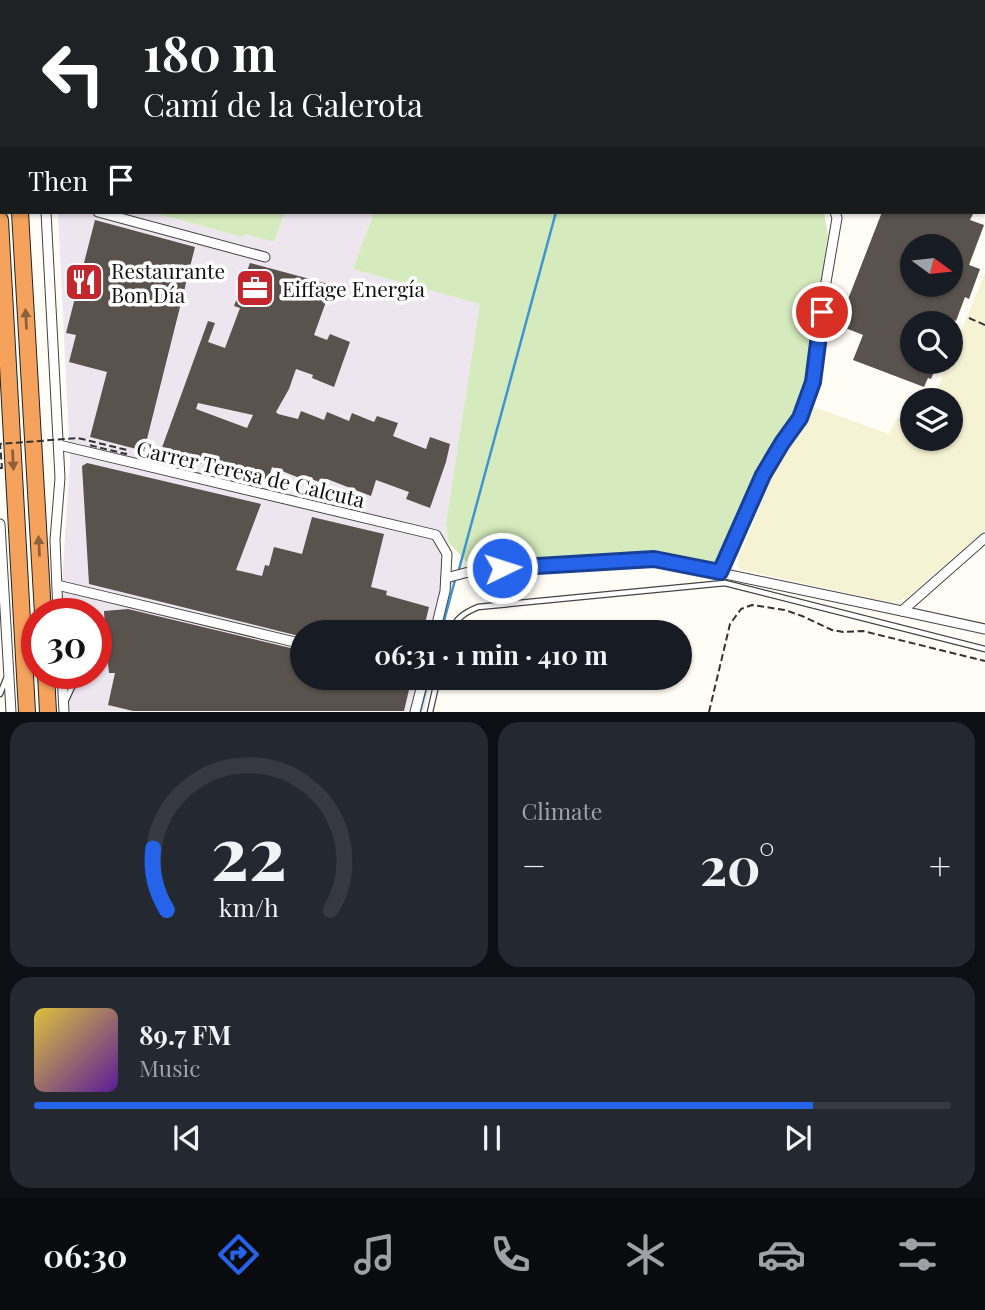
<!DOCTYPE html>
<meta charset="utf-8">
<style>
:root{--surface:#171b24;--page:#242831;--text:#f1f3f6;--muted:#9ea1a6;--line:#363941;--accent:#2563eb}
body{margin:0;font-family:"Playfair Display",serif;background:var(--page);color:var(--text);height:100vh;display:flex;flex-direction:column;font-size:26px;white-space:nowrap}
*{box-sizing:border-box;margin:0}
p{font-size:23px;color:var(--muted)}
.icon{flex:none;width:38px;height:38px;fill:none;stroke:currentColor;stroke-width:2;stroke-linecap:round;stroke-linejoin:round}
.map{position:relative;height:712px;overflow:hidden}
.drawer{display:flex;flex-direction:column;gap:10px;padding:10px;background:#0d0f14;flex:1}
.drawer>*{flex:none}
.guide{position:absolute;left:0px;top:0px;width:985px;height:214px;box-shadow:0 2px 5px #0004;background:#202124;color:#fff;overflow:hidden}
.needle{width:46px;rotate:105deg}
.buttons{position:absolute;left:900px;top:234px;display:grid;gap:14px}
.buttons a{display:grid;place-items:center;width:63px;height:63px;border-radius:50%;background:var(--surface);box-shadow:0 2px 5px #0004;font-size:35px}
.speed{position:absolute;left:21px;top:598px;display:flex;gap:14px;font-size:35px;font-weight:700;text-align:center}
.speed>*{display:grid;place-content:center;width:91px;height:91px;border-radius:50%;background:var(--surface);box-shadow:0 2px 5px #0004;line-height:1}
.speed .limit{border:10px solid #d22;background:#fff;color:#111}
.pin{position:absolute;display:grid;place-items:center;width:60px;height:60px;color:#fff;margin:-30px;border:4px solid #fff;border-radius:50%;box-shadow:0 2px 7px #0007}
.me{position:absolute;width:77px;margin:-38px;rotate:86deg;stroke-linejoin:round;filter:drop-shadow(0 0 5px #0008)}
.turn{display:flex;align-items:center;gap:24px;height:147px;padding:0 28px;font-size:32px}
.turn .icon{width:91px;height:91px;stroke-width:2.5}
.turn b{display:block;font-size:49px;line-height:60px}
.then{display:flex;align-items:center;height:66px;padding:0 28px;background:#0003;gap:14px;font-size:26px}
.big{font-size:52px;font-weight:700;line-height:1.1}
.drawer .tile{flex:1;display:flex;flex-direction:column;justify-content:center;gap:10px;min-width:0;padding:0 24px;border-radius:21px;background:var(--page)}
.drawer .dial{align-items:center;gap:0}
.dial svg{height:182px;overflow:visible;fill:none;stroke:var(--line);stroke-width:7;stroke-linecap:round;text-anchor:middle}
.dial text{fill:var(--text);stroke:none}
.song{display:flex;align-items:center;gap:21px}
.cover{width:84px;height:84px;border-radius:10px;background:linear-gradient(135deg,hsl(50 70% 55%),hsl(270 70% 35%))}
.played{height:7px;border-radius:4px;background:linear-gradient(90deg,var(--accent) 85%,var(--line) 85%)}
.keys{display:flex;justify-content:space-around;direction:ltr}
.heat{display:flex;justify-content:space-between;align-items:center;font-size:38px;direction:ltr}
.drawer .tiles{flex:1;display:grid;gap:10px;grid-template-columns:1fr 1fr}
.tile:last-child{grid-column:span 2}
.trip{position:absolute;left:290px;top:620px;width:402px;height:70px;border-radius:35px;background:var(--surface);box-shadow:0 2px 5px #0004;font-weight:700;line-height:70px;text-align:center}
.tabs{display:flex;height:112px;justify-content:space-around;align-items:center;background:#090b0e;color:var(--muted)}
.tabs .icon{width:49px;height:49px}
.tabs .on{color:var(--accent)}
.tabs b{font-size:32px;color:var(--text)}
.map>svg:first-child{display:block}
</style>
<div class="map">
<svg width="985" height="712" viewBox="0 0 985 712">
<rect width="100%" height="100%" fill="#fffdf5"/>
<path fill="#eee6ef" d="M58 212H150L243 237 245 234 274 242 285 212H374L353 269 481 303 446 523 453 589 443 632H303V677H432L424 711H69L66 674H96V614H63L61 596 70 461Z"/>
<path fill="#f6f3d4" d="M985 273V530L906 598 892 603 743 570 738 566V560L774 472 814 407 889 434 897 418 912 424V439H950V401H933L948 362H950V358Z"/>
<g fill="#d5ebbd">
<path d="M510 0H744V2H515Z"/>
<path d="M150 212H285L274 242 245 234 243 237Z"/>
<path d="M374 212H824L828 235 806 390 796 418 779 439 762 467 722 554 716 562 706 563 661 554 474 567 466 561 448 542 446 523 480 304 353 269Z"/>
</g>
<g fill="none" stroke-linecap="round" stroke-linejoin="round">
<g stroke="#3f96cf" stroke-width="2.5">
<path d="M613 2V0"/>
<path d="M458 573 556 212"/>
<path d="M441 632 455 580"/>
<path d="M420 712 429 677"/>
</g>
</g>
<g fill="#5a524d" fill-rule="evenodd">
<path d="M882 212H974L970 220 984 225 969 265 980 269 969 299 965 297 956 321 948 318 946 324H912V362H938L931 379 928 378 924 387 853 360 863 335 838 325ZM912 247H950V285H912Z"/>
<path d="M95 220 195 247 144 451 90 437 107 372 69 362 76 335 66 333Z"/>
<path d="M250 263 332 285 314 335 327 340 330 334 350 342 334 387 312 378 313 375 296 369 289 389 276 412 278 414 298 419 301 411 324 420 327 412 349 421 352 413 374 422 377 416 398 423 393 436 426 449 430 437 450 444 446 462 430 508 406 499 409 492 376 480 371 496 327 479 325 484 303 476 302 479 272 467 268 480 250 473 249 476 160 453 208 321 215 323 208 342 225 348 240 308 234 306ZM198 403 253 415 247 428 196 409Z"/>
<path d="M87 463 261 504 236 570 262 576 265 565 269 566 274 547 302 554 312 517 384 534 371 587 387 591 386 595 429 607 423 632H303V637L89 584 82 466Z"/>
<path d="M128 609 303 651V677H412L404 711H133L108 705 115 673H109L107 655 96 656V631L105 630 104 611Z"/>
</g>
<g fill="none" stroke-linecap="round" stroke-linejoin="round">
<g stroke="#444" stroke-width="7">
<g id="service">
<path d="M59 602 71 614"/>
<path d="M451 632C456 618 464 613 478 607L725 583 985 649"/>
<path d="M0 694 6 679"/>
<path d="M66 700 78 674"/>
<path d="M430 712 438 677"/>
</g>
</g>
<g stroke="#444" stroke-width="11">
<g id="minor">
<path d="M35 0V2"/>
<path d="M470 0 481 2"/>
<path d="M750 0 751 2"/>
<path d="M351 2 352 0"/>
<path d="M46 212 60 478 55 540 58 614"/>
<path d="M98 212 265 257"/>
<path d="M59 445 436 535 447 554 445 591 435 632"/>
<path d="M0 524 11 712"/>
<path d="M720 571 763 475 782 443 800 418 813 382 825 288 837 218 835 212"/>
<path d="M446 578 476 570 654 559 902 611 985 538"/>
<path d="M57 585 303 644"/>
<path d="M902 611 985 629"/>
<path d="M62 674 64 712"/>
<path d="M415 712 424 677"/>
</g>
</g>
<g stroke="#222" stroke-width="18">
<g id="motorway">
<path d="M18 0 19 2"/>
<path d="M20 212 43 614"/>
<path d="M0 220 27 712"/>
<path d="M46 674 48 712"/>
</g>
</g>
<g stroke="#333" stroke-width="2" stroke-dasharray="7 3.5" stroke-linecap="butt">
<path d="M908 2 909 0"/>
<path d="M969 318 985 325"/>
<path d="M709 712 730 624 741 609 752 605 785 610 802 616 832 630 843 632 863 631 985 661"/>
</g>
<use href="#service" stroke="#fff" stroke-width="4.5"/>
<use href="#minor" stroke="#fff" stroke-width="9"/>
<use href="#motorway" stroke="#f5a25d" stroke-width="16"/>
<path stroke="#333" stroke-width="2" stroke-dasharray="7 3.5" stroke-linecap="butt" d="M0 468H2L0 444 78 438 127 450 126 454 89 445"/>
</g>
<defs><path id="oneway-solid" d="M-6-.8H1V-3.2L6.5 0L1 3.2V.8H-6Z" transform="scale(1.75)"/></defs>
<g fill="#8e613b">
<use href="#oneway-solid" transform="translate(26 319) rotate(-93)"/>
<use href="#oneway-solid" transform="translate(13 460) rotate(87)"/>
<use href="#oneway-solid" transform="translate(39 546) rotate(-93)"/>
</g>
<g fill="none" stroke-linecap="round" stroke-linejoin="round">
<g stroke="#184099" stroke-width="18">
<path id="route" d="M502 568 654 559 720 572 763 475 782 443 800 418 813 382 822 312"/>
</g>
<use href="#route" stroke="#2563eb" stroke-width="12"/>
</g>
<defs>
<g id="restaurant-square" transform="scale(2.0125)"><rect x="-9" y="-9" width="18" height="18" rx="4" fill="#c4262e" stroke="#fff"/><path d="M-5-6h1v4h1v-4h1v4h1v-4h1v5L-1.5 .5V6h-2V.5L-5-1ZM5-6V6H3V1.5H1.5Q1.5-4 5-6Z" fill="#fff"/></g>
<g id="office-square" transform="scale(2.0125)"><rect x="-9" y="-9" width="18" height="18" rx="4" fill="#c4262e" stroke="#fff"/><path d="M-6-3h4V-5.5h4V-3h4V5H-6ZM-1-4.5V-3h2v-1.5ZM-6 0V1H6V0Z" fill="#fff"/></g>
</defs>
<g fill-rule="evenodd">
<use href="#restaurant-square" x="84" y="282"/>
<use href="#office-square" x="255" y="288"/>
</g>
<g text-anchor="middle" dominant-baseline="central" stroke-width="7" stroke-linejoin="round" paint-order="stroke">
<g font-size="21" fill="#111" stroke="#fff" text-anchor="start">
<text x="111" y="270">Restaurante<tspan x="111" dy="24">Bon Día</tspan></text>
<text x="282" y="288">Eiffage Energía</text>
</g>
<g font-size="21" fill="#111" stroke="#fff">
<text transform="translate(251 473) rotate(13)">Carrer Teresa de Calcuta</text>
</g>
</g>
</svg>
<div class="buttons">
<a><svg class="needle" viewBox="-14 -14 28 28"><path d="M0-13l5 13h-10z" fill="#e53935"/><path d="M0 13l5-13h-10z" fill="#9ea1a6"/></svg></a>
<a><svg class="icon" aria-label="search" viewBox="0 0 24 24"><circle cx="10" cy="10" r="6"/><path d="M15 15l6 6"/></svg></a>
<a><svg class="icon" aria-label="layers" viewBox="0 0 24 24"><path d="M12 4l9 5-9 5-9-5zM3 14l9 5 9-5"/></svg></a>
</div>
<div class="speed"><div class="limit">30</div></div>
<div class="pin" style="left:822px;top:312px;background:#d93025"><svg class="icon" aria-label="arrive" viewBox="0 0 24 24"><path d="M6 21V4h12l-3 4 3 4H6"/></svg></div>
<svg class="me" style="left:502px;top:568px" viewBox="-20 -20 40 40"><circle r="17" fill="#2563eb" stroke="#fff" stroke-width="3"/><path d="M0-11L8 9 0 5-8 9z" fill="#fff"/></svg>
<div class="trip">06:31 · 1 min · 410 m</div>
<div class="guide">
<div class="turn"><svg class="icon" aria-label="left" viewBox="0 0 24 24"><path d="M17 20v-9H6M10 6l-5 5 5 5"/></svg><div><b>180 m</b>Camí de la Galerota</div></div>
<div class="then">Then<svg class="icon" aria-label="arrive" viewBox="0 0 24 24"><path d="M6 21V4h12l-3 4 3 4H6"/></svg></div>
</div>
</div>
<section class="drawer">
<div class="tiles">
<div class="tile dial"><svg viewBox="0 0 100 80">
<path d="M14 69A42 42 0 1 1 86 69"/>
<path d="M14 69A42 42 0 0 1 8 42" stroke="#2563eb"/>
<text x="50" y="56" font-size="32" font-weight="700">22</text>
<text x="50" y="72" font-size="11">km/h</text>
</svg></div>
<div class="tile"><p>Climate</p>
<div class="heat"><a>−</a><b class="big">20°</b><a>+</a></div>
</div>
<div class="tile">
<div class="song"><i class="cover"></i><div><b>89.7 FM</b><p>Music</p></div></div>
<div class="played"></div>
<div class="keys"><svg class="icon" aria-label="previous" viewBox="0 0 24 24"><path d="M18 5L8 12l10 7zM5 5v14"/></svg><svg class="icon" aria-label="pause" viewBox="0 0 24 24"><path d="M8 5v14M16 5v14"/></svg><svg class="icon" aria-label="next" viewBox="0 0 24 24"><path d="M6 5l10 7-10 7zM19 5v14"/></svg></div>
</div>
</div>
</section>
<nav class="tabs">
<b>06:30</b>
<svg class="icon on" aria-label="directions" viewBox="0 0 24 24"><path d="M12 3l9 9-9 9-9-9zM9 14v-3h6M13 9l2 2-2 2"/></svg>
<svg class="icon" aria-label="music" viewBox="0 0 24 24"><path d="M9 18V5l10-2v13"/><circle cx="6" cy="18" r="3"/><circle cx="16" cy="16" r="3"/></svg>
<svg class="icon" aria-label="phone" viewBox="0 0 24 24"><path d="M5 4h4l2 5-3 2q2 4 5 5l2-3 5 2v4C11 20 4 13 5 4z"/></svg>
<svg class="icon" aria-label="climate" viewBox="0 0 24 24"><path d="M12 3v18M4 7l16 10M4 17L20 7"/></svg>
<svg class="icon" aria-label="car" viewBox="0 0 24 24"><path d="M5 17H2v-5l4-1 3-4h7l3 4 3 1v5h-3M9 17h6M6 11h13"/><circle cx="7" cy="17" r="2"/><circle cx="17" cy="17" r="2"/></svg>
<svg class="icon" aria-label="filters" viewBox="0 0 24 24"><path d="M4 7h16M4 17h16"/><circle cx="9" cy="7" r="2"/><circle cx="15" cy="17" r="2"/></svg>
</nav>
